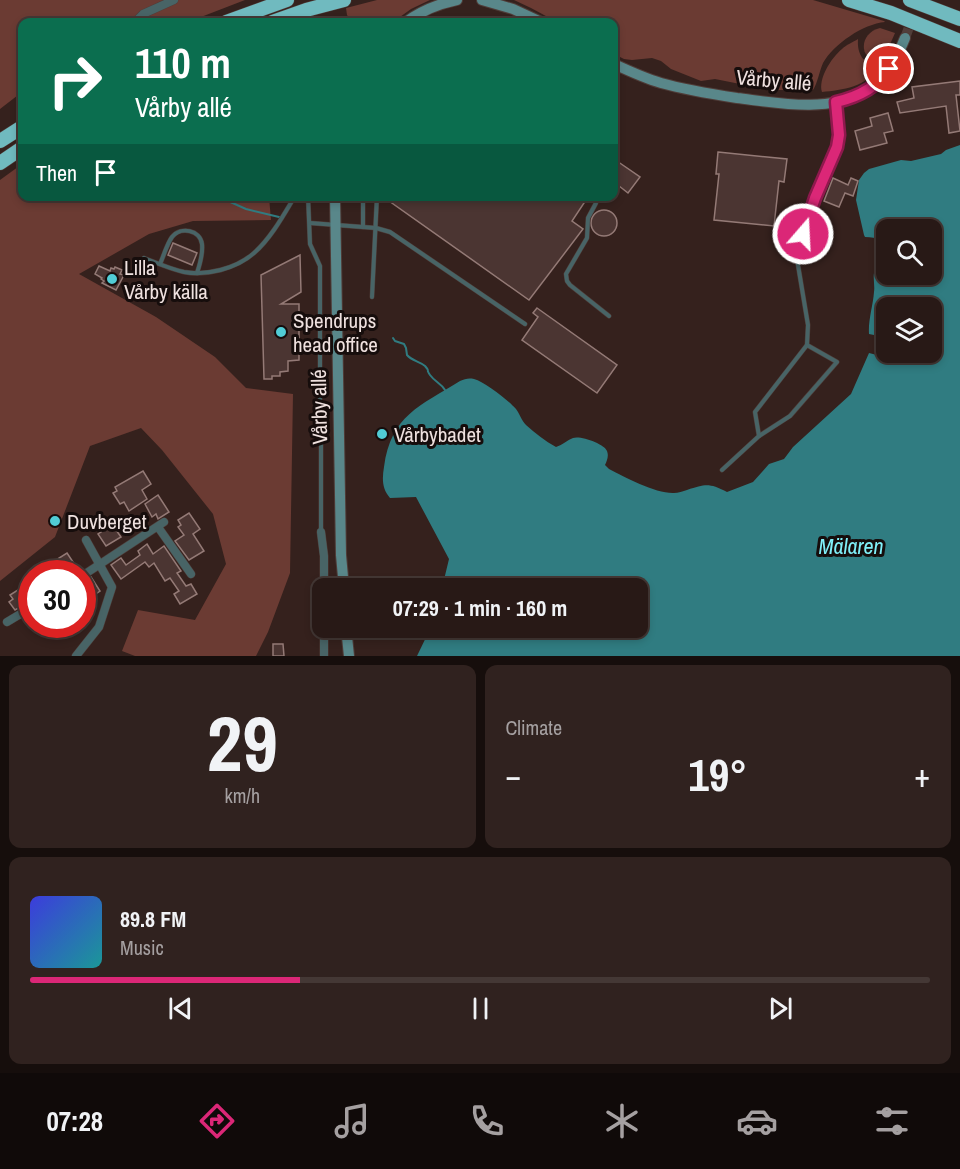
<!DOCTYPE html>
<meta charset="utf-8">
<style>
:root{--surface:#281916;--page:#30221f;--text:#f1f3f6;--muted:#a5a0a1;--line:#443835;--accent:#db2777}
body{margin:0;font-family:"Archivo Narrow",sans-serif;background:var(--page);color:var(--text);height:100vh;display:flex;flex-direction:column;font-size:22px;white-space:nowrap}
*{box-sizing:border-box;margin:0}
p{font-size:20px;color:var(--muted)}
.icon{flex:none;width:33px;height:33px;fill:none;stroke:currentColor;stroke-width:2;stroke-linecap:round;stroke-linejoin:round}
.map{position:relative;height:656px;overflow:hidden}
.sheet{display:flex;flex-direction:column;gap:9px;padding:9px;background:#160e0c;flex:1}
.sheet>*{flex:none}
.hud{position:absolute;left:18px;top:18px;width:600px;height:183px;border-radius:12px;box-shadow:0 3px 9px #0003,0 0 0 2px var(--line);background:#0b6e4f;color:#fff;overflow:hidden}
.buttons{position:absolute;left:876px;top:219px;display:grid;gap:12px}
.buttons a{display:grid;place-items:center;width:66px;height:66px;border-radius:12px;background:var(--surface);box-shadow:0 3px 9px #0003,0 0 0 2px var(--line);font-size:30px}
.speed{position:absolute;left:18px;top:560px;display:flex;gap:12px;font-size:30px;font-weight:700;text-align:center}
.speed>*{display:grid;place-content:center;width:78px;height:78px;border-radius:50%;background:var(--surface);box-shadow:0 3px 9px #0003,0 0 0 2px var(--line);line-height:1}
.speed .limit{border:9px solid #d22;background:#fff;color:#111}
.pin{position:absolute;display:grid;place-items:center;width:51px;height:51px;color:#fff;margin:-26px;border:3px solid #fff;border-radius:50%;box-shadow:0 2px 6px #0007}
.me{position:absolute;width:66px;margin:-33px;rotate:19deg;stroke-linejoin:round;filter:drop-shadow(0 0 4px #0008)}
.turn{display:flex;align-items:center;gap:21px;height:126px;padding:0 18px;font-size:27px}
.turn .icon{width:78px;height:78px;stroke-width:2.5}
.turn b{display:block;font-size:42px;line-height:51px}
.then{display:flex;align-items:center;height:57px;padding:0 18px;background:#0003;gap:12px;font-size:22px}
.big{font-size:45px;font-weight:700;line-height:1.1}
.sheet .tile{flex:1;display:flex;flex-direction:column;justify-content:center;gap:9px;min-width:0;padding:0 21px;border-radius:12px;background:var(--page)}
.sheet .dial{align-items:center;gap:0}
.dial b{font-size:78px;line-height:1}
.song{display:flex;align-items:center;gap:18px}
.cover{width:72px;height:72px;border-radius:9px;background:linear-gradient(135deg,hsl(240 70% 55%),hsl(180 70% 35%))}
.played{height:6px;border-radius:3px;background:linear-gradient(90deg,var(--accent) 30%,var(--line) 30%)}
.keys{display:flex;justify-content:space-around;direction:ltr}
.heat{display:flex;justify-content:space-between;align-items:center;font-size:33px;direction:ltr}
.sheet .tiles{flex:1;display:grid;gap:9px;grid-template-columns:1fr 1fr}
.tile:last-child{grid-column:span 2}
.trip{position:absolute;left:312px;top:578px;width:336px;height:60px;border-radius:12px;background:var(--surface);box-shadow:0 3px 9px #0003,0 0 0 2px var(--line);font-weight:700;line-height:60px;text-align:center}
.tab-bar{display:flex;height:96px;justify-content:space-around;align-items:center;background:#100a09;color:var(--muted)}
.tab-bar .icon{width:42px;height:42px}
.tab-bar .on{color:var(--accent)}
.tab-bar b{font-size:27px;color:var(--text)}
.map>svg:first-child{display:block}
</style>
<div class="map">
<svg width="960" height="656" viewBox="0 0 960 656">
<rect width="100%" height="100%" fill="#35211d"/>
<g fill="#6b3b33">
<path d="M0 0H245L188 22H143L142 15 128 22H22V92L0 109Z"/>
<path d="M377 0H430L411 9 393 22H352L347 15 346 8Z"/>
<path d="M514 0H813L884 21 885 22C863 24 834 44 823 63 819 72 818 82 813 90H779L747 86 740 84 715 79 701 81 671 69 661 61 652 58 632 60 624 59 614 54V22H557L531 8Z"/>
<path d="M880 28 895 33 884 58C861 68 855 34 880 28Z"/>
<path d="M858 39C857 54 863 64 878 66 868 87 842 90 822 92 818 79 831 58 842 49 846 45 853 42 858 39Z"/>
<path d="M22 164V196L269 197 271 220 193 221 149 234 79 274 156 317 215 357 246 388 293 394 290 573 268 632 256 656H135L122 651 138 610 195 620 226 564 213 514 162 450 141 428 90 446 55 537 0 581V180Z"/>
</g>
<path fill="#307c81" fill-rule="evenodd" d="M960 145V656H417L431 627H638V588H442L449 559 416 497 390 498C382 489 382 479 384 467 391 415 420 406 460 381 465 379 468 378 474 379 485 382 508 400 516 409 520 414 521 420 526 425 535 433 545 441 556 447 563 445 567 440 573 438 580 435 605 444 607 451 609 456 607 461 605 465L609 469C624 477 657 494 674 493 678 493 683 491 687 490 706 484 709 483 727 492L753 482 769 464 784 459 793 447 851 394 869 353 877 355 879 336 869 334C868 320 873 306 874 292 875 286 873 279 874 273 874 270 877 268 878 265 887 248 886 237 865 237L864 235 856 200 859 180 864 173 869 169 901 160 911 161 941 154 946 150ZM886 230H932V274H886ZM886 308H932V352H886Z"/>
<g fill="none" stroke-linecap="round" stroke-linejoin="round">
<g stroke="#307c81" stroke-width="2">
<path d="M19 165 22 168"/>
<path d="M139 196C154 202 159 202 174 196"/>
<path d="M217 196 246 209 279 217"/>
<path d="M393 338 395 341 404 344 406 348 407 355C412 361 419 361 425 366 431 373 425 368 430 375 435 382 441 383 445 390"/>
</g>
</g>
<g fill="#4b3532" stroke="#947a76" stroke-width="1.5">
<path d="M960 81V95H956L960 131 949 133 946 106 900 113 897 102 914 98 912 87Z"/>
<path d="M888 113 893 131 884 133 887 143 860 150 855 131 872 126 870 118Z"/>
<path d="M718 152 787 159 784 182 779 181 774 226 714 220 719 174H716Z"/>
<path d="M614 159 640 177 628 193 614 182Z"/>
<path d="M833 178 848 185 851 178 858 181 853 196 845 193 839 207 824 201Z"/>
<path d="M382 196H588V197L572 221 583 229 529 300Z"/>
<circle cx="604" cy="223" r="13"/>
<path d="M173 243 197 253 192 265 168 255Z"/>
<path d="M300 255 301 292 281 304H299V360L288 361V371L280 372V376H272V379H264L261 275Z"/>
<path d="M99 266 110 271 111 268 114 269 115 267 122 270 120 274 124 275 116 290 102 283 104 281 101 279 102 278 95 274Z"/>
<path d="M537 308 617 365 597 393 522 340 538 317 533 313Z"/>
<path d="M143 471 151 484 142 490 147 499 129 511 124 502 120 504 113 493 117 491 115 487Z"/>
<path d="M158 495 169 512 158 519 156 514 152 517 145 504Z"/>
<path d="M189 513 200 529 193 534 204 551 189 560 175 541 184 535 178 527 181 525 178 520Z"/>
<path d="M109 520 121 537 106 546 98 534 101 532 98 527Z"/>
<path d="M147 544 153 554 164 546 181 571 177 573 186 586 191 584 197 594 180 604 174 594 179 591 170 578 165 581 154 563 149 567 145 562 121 579 111 565 121 558 126 565 140 555 138 551Z"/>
<path d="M67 553 77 568 69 573H45L59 564 56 560Z"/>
<path d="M91 577 100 591 90 598 87 594 82 598V582Z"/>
<path d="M21 588 29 602 15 610 9 602 13 599 10 595Z"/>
<path d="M273 644H283L284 656H273Z"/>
</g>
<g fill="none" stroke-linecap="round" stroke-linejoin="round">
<path stroke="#513e3a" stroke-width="10" stroke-dasharray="10 5" stroke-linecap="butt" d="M905 38 919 0"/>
<g stroke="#4f3c38" stroke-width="5">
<g id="lane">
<path d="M308 196 310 244 320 266V420"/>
<path d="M592 196 595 199 596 203 588 218 587 238 566 274 567 281 570 285 609 316"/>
<path d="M310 223 376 228 390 232 525 324"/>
<path d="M363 227V196"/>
<path d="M144 258C157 263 170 269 184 272 206 276 236 269 254 253 271 238 283 216 295 196"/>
<path d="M160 264C164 255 167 244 172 237 181 226 200 230 202 244 203 254 200 264 197 273"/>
<path d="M372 297 377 196"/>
<path d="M759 436 755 412 807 345 808 325 796 253"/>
<path d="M321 445V532"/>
<path d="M722 470 759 436 790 416 837 362 807 345"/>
</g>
</g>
<g stroke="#4f3c38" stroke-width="9">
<g id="street">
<path d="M135 22 143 14 174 0"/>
<path d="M796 252 815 198 837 148 839 135 836 102"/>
<path d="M158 527 191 574"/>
<path d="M321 532 324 556V588"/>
<path d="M82 576 164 522"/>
<path d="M7 622 32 607"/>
<path d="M324 627V656"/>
<path d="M76 656 99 627 112 587 86 540"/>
</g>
</g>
<g stroke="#4f3c38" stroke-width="12">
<g id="secondary">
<path d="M482 0 513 9 541 22"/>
<path d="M406 22C422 10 438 4 457 0"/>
<path d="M614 64C629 71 644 78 661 83 686 90 711 94 737 98 778 103 827 113 864 92 886 81 896 60 905 38"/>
<path d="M335 196 341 555 344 588"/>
<path d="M346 627 349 656"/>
</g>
</g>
<g stroke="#4f3c38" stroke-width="15">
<g id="highway">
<path d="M849 0 891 13 960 41"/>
<path d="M910 0 960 19"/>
<path d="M226 22 287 0"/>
<path d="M272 22 306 10 344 0"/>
<path d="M0 141 22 127"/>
<path d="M0 163 22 148"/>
</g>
</g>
<use href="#lane" stroke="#486466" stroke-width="4"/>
<use href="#street" stroke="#486466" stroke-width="8"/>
<use href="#secondary" stroke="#59878a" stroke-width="10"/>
<use href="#highway" stroke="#70babf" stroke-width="14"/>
</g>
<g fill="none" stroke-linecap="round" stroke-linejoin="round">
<g stroke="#8e194d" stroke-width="15">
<path id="route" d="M803 234 815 198 837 147 839 135 836 102C858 97 877 88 889 69"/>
</g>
<use href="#route" stroke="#db2777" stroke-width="10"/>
</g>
<g fill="#51ccd5" stroke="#160d0c" stroke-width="2">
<circle cx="112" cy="279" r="6"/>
<circle cx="281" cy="332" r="6"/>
<circle cx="382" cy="434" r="6"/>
<circle cx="55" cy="521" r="6"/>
</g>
<g text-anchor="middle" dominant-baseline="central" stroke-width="6" stroke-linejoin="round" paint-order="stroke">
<g font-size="21" fill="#efe1df" stroke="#160d0c">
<text transform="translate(774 80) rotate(5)">Vårby allé</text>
<text transform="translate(319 407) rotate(-91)">Vårby allé</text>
</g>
<g font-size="21" fill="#efe1df" stroke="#160d0c" text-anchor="start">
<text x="124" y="267">Lilla<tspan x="124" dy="24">Vårby källa</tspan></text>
<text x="293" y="320">Spendrups<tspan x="293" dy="24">head office</tspan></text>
<text x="394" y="434">Vårbybadet</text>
<text x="67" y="521">Duvberget</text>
</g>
<g font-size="22" font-style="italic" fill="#80f0f9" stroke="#160d0c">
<text x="851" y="546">Mälaren</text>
</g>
</g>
</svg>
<div class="buttons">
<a><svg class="icon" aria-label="search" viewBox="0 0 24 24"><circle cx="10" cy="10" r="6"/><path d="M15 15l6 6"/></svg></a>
<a><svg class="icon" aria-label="layers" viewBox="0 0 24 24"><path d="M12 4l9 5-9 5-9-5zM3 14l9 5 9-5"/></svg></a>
</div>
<div class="speed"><div class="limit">30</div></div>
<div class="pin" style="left:889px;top:69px;background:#d93025"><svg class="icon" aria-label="arrive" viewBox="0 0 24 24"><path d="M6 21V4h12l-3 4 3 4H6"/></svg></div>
<svg class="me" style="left:803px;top:234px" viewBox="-20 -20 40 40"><circle r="17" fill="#db2777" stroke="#fff" stroke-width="3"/><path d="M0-11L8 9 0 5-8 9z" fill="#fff"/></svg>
<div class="trip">07:29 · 1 min · 160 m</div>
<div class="hud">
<div class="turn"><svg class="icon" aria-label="right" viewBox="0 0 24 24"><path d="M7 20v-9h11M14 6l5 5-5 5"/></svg><div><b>110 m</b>Vårby allé</div></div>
<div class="then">Then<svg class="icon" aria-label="arrive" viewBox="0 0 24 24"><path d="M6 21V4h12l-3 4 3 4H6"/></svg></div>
</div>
</div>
<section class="sheet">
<div class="tiles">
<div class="tile dial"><b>29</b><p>km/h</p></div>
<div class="tile"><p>Climate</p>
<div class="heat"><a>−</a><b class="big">19°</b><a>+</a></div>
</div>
<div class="tile">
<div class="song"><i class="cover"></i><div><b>89.8 FM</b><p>Music</p></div></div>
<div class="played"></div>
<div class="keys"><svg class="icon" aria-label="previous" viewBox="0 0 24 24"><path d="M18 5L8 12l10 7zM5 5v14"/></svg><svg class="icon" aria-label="pause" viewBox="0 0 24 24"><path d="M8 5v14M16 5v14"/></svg><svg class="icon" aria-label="next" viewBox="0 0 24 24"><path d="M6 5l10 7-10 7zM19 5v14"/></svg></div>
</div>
</div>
</section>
<nav class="tab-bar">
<b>07:28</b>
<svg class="icon on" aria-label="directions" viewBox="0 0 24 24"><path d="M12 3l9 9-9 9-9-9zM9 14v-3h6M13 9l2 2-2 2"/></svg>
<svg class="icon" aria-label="music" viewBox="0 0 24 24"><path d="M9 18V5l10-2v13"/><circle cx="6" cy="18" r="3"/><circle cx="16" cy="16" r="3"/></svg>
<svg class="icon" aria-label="phone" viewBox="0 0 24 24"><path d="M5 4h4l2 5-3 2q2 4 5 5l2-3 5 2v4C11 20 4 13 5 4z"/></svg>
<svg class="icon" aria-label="climate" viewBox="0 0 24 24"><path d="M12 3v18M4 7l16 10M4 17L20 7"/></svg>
<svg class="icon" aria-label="car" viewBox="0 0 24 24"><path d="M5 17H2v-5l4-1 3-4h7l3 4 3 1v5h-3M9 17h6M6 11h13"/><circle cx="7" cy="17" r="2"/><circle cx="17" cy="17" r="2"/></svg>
<svg class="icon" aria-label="filters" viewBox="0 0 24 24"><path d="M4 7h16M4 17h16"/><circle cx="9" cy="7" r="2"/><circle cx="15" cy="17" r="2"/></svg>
</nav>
